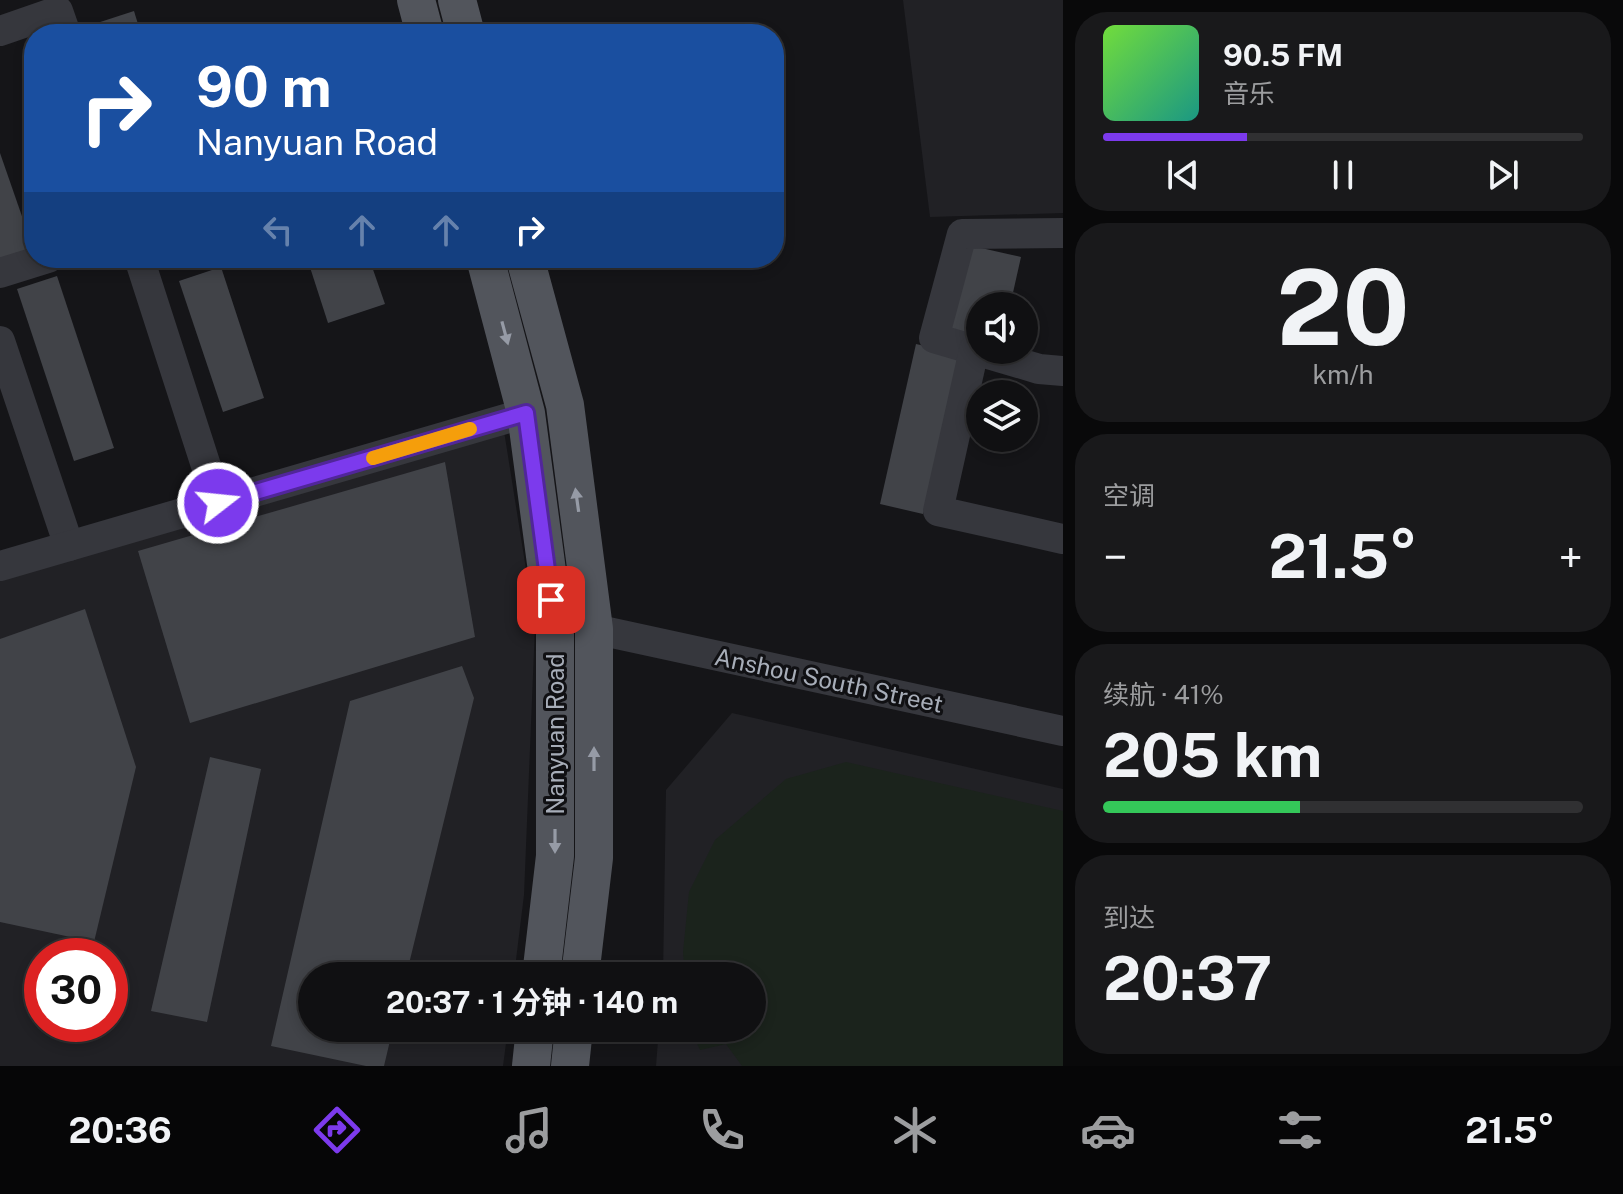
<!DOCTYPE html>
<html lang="zh">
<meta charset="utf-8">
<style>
:root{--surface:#101012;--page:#19191b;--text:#f1f3f6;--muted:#9c9d9f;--line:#303032;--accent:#7c3aed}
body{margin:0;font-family:"Public Sans","Noto Sans SC",sans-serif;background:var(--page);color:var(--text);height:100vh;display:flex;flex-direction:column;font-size:30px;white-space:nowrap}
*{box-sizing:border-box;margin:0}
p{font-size:26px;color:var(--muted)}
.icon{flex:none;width:44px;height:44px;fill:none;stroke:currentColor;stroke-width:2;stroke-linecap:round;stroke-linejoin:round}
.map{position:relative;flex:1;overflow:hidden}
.side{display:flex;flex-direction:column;gap:12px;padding:12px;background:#09090a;width:560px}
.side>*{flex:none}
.top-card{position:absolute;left:24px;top:24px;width:760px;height:244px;border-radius:32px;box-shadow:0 4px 12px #0003,0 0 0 2px var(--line);background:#1a4fa0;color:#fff;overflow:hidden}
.fabs{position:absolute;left:966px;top:292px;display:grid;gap:16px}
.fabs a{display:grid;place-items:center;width:72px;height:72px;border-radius:50%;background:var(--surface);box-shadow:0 4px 12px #0003,0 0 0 2px var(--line);font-size:40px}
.speed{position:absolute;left:24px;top:938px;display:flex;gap:16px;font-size:40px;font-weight:700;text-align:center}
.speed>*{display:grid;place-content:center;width:104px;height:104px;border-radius:50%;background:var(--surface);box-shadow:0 4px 12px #0003,0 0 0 2px var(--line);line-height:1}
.speed .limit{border:12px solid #d22;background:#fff;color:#111}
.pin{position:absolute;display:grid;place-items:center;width:68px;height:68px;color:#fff;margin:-34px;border-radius:16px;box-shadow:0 4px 12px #0006}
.me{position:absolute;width:88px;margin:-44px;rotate:74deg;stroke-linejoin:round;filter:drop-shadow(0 0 6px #0008)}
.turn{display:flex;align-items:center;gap:28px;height:168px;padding:0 40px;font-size:36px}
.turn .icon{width:104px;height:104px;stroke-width:2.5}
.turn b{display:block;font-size:56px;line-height:68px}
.lanes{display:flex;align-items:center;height:76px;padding:0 40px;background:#0003;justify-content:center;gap:40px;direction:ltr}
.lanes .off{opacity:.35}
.big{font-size:60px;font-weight:700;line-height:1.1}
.side .card{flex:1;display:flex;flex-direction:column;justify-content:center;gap:12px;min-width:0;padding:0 28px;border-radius:32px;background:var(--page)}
.side .dial{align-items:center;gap:0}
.dial b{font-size:104px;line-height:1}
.song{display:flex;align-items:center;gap:24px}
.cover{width:96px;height:96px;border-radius:12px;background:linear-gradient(135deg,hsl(100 70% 55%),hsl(170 70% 35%))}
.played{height:8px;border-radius:4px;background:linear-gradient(90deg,var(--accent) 30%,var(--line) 30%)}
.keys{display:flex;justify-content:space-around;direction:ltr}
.heat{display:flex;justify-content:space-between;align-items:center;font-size:44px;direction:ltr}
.charge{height:12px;border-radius:6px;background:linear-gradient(90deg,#34c759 41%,var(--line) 0)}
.trip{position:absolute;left:298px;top:962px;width:468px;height:80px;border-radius:40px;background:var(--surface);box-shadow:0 4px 12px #0003,0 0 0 2px var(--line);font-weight:700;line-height:80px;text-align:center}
.tab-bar{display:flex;height:128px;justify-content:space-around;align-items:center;background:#060607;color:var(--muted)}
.tab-bar .icon{width:56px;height:56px}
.tab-bar .selected{color:var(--accent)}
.tab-bar b{font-size:36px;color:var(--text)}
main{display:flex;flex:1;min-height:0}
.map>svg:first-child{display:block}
</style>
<main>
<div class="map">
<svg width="1063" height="1066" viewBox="0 0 1063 1066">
<rect width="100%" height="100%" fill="#151518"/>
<g fill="#212125" fill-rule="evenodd">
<path d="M903 0H1063V213L930 217Z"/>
<path d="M504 431 535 626 524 895 514 976H312V1028H508L503 1066H0V576ZM42 956H110V1024H42Z"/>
<path d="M732 713 1063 789V1066H656L659 1028H752V976H663L666 790Z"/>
</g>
<path fill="#1b231c" d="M846 762 1063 811V1066H742L726 1044 700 1050 690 1028H752V976H685L683 952 689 892 715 840 786 779Z"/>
<g fill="#414348">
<path d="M134 11 141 34H94L91 25Z"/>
<path d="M0 153 33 248 0 259Z"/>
<path d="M968 245 1021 257 1010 306H980V340L948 333Z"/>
<path d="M307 258H369L385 304 328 323Z"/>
<path d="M221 267 264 398 223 412 179 281Z"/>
<path d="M57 276 114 448 74 461 17 289Z"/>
<path d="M916 344 959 354 923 514 880 504Z"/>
<path d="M445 462 475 637 190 723 138 551Z"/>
<path d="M85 609 136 767 94 942 0 922V639Z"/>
<path d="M462 666 474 698 406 976H312V1028H393L384 1066H366L271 1046 350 701Z"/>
<path d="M210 757 261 769 207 1022 151 1011Z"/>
</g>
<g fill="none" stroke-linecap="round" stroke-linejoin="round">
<g stroke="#36373d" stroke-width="30">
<path d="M0 31 58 11 66 34"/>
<path d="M1063 233 962 234 934 338 1039 369 1063 371"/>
<path d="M139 258 218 503"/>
<path d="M0 273 48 258"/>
<path d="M0 341 69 546"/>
<path d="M974 350 938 511 1063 539"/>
<path d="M0 566 526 413"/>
<path d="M594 629 1063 731"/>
</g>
<g stroke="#52555c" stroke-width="38">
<path d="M416 0 425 34"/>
<path d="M457 0 466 34"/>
<path d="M485 258 526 413 555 631V856L541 976"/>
<path d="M525 258 565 405 594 629V858L580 976"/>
<path d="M531 1066 535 1028"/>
<path d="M570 1066 574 1028"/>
</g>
</g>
<defs><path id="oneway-solid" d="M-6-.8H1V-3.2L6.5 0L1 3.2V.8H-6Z" transform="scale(2)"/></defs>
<g fill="#969ba6">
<use href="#oneway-solid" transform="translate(505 333) rotate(75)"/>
<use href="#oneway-solid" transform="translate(577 500) rotate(-98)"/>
<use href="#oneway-solid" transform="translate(594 759) rotate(-90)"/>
<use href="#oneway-solid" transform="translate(555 841) rotate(90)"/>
</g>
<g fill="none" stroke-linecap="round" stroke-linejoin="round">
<g stroke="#51269a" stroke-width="20">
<path id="route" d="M218 503 526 413 551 600"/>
</g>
<use href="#route" stroke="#7c3aed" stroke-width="14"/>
<path stroke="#f59e0b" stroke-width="14" d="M373 458 470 429"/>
</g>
<g text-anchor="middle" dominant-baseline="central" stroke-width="6" stroke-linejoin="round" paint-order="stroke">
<g font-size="24" fill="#a7adb8" stroke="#101013">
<text transform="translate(829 680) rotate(12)">Anshou South Street</text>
<text transform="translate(555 734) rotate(-90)">Nanyuan Road</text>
</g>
</g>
</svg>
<div class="fabs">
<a><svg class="icon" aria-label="sound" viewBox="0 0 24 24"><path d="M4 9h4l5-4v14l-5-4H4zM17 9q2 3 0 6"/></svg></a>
<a><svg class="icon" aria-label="layers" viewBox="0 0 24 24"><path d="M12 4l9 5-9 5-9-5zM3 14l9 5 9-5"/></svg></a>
</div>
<div class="speed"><div class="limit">30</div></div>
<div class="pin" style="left:551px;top:600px;background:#d93025"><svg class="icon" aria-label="arrive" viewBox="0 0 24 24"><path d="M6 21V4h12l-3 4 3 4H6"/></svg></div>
<svg class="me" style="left:218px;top:503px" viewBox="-20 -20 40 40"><circle r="17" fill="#7c3aed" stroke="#fff" stroke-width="3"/><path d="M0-11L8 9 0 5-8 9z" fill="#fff"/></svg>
<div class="trip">20:37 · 1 分钟 · 140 m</div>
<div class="top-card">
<div class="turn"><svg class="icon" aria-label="right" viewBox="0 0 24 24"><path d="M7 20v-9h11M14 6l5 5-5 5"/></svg><div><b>90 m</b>Nanyuan Road</div></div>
<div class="lanes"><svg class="icon off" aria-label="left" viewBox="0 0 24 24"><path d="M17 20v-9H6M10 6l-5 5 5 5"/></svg><svg class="icon off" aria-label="ahead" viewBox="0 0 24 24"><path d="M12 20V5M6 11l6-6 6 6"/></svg><svg class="icon off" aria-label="ahead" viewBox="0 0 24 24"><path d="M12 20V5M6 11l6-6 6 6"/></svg><svg class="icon" aria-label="right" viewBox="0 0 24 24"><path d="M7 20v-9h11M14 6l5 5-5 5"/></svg></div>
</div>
</div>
<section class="side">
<div class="card">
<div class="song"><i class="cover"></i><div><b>90.5 FM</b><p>音乐</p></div></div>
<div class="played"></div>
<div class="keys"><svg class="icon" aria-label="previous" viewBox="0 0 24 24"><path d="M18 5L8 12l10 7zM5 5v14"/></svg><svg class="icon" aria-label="pause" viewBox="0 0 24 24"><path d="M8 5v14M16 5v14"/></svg><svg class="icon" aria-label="next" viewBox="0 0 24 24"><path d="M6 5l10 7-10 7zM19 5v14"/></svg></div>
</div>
<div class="card dial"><b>20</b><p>km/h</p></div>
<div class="card"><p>空调</p>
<div class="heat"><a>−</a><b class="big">21.5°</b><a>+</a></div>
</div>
<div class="card"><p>续航 · 41%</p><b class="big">205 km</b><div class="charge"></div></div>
<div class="card"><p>到达</p><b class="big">20:37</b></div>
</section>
</main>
<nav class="tab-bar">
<b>20:36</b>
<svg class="icon selected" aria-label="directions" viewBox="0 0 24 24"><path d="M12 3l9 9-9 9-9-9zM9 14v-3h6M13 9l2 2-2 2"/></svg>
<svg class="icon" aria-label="music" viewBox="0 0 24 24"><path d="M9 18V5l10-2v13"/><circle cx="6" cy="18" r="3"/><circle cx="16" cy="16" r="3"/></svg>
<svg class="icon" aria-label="phone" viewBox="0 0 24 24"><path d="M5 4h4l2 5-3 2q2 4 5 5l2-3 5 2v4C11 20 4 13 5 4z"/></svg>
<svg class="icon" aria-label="climate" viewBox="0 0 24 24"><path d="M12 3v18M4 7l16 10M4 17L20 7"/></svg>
<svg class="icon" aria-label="car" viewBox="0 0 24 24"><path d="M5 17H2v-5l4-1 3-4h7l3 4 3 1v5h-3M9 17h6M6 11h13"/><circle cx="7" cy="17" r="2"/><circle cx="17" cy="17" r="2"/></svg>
<svg class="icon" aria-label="filters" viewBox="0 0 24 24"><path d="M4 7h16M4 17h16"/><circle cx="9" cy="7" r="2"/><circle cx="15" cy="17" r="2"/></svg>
<b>21.5°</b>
</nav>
